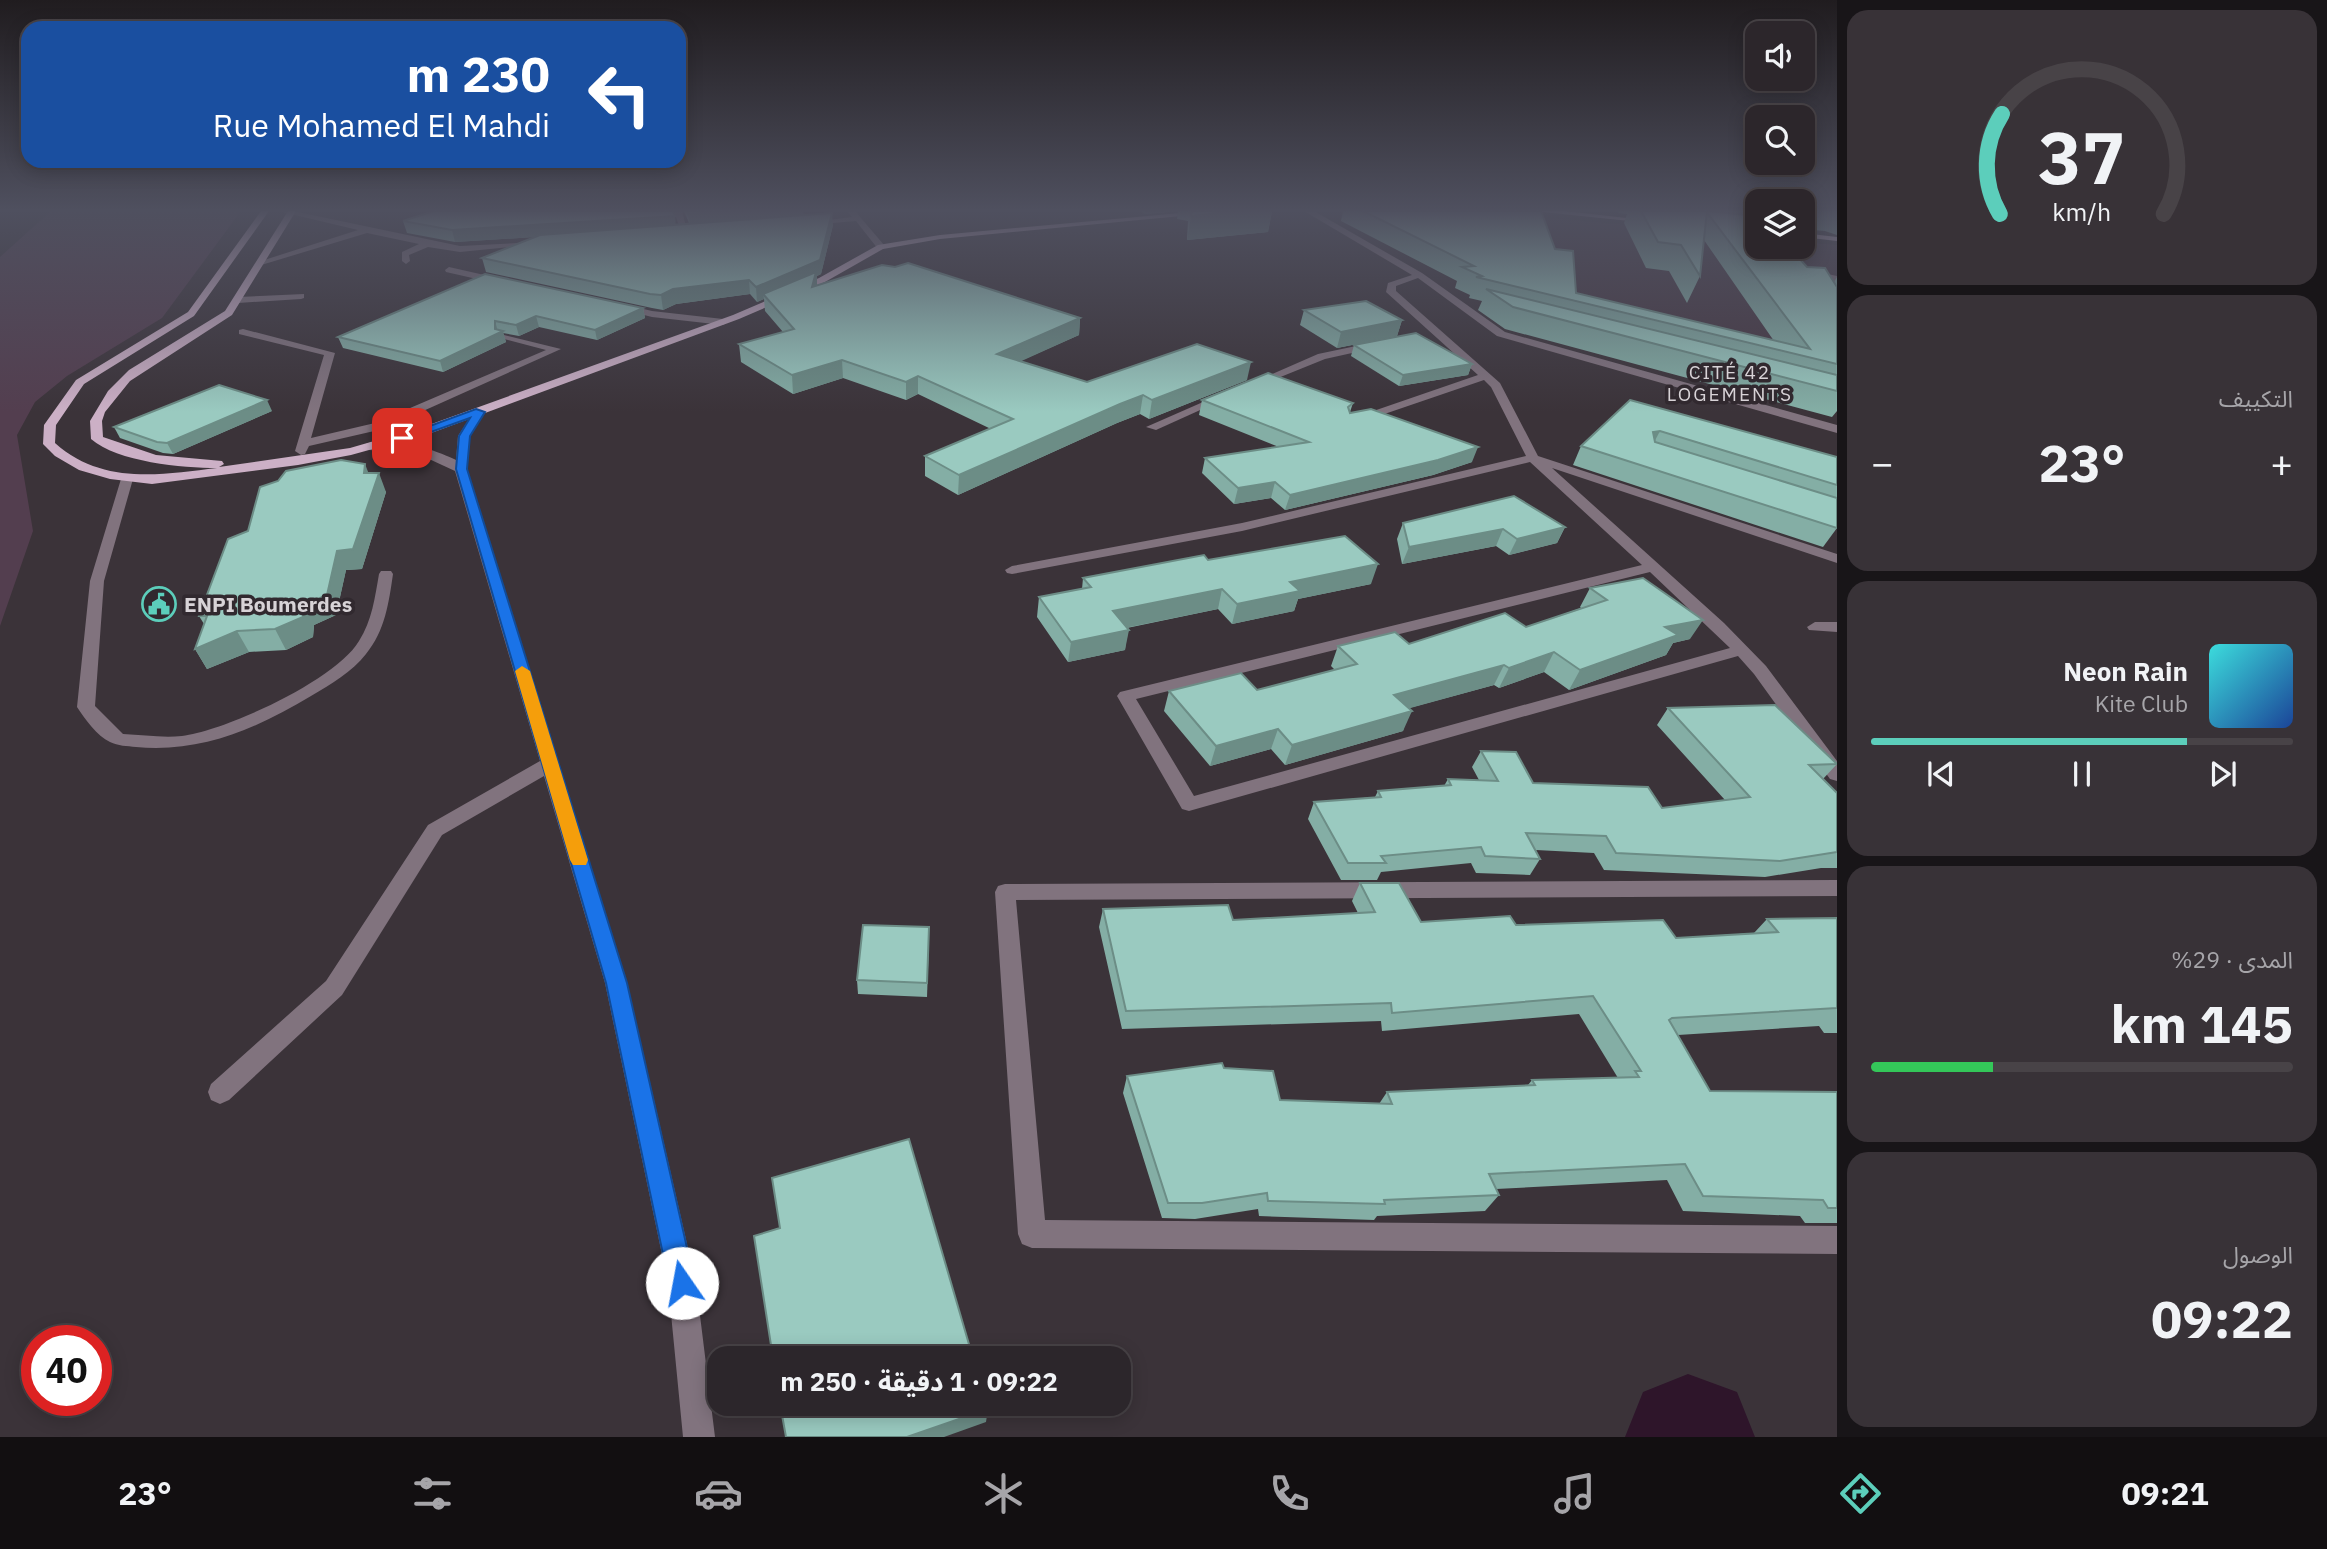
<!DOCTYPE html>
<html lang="ar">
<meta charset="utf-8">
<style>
:root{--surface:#2c262b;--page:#383237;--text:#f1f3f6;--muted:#a6a5a9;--line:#484347;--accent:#5ccebb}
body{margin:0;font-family:"IBM Plex Sans","Noto Sans Arabic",sans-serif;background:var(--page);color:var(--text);direction:rtl;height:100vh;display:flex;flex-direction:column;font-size:26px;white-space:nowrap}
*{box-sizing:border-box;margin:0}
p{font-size:23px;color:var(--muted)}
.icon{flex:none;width:38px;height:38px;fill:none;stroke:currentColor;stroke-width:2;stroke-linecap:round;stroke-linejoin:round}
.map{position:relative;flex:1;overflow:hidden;direction:ltr}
.sheet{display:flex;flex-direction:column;gap:10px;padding:10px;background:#181518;width:490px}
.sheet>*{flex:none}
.banner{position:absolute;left:21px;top:21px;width:665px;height:147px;border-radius:21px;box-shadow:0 4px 18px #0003,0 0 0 2px var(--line);direction:rtl;background:#1a4fa0;color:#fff;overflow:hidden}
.fabs{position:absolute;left:1745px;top:21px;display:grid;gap:14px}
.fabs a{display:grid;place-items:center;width:70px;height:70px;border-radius:14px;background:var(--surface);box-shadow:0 4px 18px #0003,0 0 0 2px var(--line);font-size:35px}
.speed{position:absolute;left:21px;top:1325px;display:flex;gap:14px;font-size:35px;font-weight:700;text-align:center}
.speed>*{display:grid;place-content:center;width:91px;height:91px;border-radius:50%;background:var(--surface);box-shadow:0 4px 18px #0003,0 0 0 2px var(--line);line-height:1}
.speed .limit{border:10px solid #d22;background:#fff;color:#111}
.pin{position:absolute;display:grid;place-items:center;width:60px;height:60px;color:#fff;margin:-30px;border-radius:14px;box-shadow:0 4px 10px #0006}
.me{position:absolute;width:77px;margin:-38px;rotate:348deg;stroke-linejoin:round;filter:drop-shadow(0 0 5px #0008)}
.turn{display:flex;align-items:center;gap:24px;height:147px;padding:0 21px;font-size:32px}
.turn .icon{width:91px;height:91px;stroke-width:2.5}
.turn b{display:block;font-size:49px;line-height:60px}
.big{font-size:52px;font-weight:700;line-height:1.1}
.sheet .widget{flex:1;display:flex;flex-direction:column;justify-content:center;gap:10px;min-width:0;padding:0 24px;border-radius:21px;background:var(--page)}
.sheet .dial{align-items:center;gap:0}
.dial svg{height:182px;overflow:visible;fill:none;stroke:var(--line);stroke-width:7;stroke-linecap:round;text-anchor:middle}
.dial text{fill:var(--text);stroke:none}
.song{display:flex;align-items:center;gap:21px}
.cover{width:84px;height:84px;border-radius:10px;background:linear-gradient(135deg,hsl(180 70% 55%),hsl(220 70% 35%))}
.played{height:7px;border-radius:4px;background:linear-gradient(90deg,var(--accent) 75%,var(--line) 75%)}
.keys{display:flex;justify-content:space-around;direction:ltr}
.heat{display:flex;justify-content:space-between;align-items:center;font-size:38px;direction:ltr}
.charge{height:10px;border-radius:5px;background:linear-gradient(90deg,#34c759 29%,var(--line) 0)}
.trip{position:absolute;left:707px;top:1346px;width:424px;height:70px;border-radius:21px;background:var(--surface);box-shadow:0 4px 18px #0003,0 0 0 2px var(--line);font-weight:700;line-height:70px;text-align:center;direction:rtl}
.tabs{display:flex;height:112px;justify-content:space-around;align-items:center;background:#120f11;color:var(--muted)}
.tabs .icon{width:49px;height:49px}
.tabs .selected{color:var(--accent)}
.tabs b{font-size:32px;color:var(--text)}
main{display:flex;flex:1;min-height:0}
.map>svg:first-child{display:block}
</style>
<main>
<section class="sheet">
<div class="widget dial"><svg viewBox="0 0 100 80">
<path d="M14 69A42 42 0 1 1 86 69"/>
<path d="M14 69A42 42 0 0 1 15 25" stroke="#5ccebb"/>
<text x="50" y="56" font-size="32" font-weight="700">37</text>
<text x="50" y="72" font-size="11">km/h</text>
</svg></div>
<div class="widget"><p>التكييف</p>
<div class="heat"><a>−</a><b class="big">23°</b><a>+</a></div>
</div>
<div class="widget">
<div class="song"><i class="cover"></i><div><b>Neon Rain</b><p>Kite Club</p></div></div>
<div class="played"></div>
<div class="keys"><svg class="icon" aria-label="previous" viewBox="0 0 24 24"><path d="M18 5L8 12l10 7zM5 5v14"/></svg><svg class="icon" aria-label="pause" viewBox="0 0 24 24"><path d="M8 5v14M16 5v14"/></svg><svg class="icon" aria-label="next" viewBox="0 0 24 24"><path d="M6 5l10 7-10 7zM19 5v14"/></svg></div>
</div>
<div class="widget"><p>المدى · 29%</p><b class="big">145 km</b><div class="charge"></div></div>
<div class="widget"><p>الوصول</p><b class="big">09:22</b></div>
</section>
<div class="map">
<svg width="1837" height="1437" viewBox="0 0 1837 1437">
<rect width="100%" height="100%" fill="#3b3339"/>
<path fill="#463843" d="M1475 211 1757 237V247H1802L1803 242 1837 245V368L1527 291Z"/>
<path fill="#533e4f" d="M51 211H241L162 318 67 376 35 402 17 435 33 531 0 626V257Z"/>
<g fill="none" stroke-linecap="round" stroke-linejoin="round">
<path fill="#2e152a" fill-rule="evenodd" d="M1688 1374 1737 1392 1755 1437H1625L1643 1392Z"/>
<g fill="#81737e" fill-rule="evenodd">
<path d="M278 211H293L460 246 537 242 541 244 460 252 428 247 409 255 410 261 406 264 402 261V252L419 244 367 233 258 266V262L358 230Z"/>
<path d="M674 211H682L688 234 681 232Z"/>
<path d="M847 211H855L884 245V249H878L856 221 809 225 805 223 852 217Z"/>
<path d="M1304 211H1314L1422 273 1505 332 1837 425V433L1497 336 1418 278 1396 286V291L1500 383 1538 456 1837 554V563L1552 468 1724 623 1766 666 1837 761V781L1830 779 1754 674 1738 656 1189 811 1182 809 1117 696 1120 692 1642 565 1530 462 1242 531 1012 574 1007 573 1005 570 1012 566 1242 523 1526 456 1491 387 1484 380 1364 421H1356V417L1478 375 1386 292 1388 283 1412 275ZM1650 572 1730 648 1194 796 1136 699Z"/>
<path d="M1778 247H1786L1808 270 1837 276V282L1802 274Z"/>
<path d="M449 267 502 279 503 281 499 284 446 272 445 270Z"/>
<path d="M304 294V298L301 299 238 303 233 300 238 297Z"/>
<path d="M623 304 652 311 723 319 728 322 723 325 652 317 620 309V305Z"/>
<path d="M243 329 335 353 311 438 375 423 546 350 500 338V334L561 349 383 429 309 446 305 454 301 455 295 451 324 355 239 334V330Z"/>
<path d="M1375 342 1380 345 1379 347 1325 359 1256 387 1247 385 1318 354Z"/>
<path d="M1219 395 1229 397 1156 430 1146 427Z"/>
<path d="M479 409 485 412 470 436 467 469 627 983 696 1283 715 1437H683L668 1283 605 983 544 776 442 835 342 995 229 1100 220 1104 211 1100 208 1092 211 1084 326 981 428 825 540 761 455 471 416 453 369 450 363 446C381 432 436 450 456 460L458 436 475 410Z"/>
<path d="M127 475 133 479 104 581 95 706 123 734C143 735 163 738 182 736 227 730 336 680 359 641 372 621 375 597 379 574L381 571H391L393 574C389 602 385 631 366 654 352 672 331 684 311 696 256 729 201 753 136 747 127 746 118 746 110 742 97 736 85 719 77 707L90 581 121 479Z"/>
<path d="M1815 622H1837V632L1809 630 1807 627Z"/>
<path d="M1837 880V896L1016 900 1045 1220 1837 1226V1254L1032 1248 1022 1244 1018 1234 995 892 998 886 1005 884Z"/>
</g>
<g fill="#ccb0c6" fill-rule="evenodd">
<path d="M261 211H269L194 316 84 384 56 425 55 443C102 485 160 475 217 468 183 468 117 462 91 439L90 421 108 391 129 370 225 311 288 211H296L232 315 130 381 105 412 102 421 103 437 156 455 222 461 224 464 219 467 350 448 426 426 733 315 819 278 878 245 940 235 1202 211H1234L940 239 883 249 825 282 739 319 434 432 351 455 298 465 152 484 110 479 79 470 55 456 43 444 44 425 76 380 188 312Z"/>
<path d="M1533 211H1565L1653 221 1649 223Z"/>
<path d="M1802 233 1837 237V241L1802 237Z"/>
</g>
</g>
<g fill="#84aea5">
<path d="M684 211H803V215L833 225 821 274 817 276V286L1080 318 1079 335 1020 361 1087 382 1247 380 1149 419 1140 414 1117 423 958 495 925 476V456L991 429 918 394 906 400 843 378 793 394 741 362 739 344 783 332 765 311 764 299 757 302 750 294 676 304 663 310 652 308 486 272 482 258 534 237 455 242 407 233 403 221 676 224 689 223Z"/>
<path d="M1141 211H1272L1268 232 1187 240 1188 221 1177 219 1178 211 1145 214Z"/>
<path d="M1343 211H1541L1555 249 1576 293 1774 341 1704 240 1700 276 1687 303 1669 271 1646 268 1624 223 1627 214 1619 213 1618 211H1757V247L1807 267 1834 282 1837 277V411L1832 417 1505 329 1478 310 1482 301 1469 298 1470 295 1455 288 1457 281 1341 221Z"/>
<path d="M1802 211H1837V235L1825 231 1802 229Z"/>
<path d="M485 274 643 308 645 318 597 340 539 327 519 336 503 333 506 342 443 372 343 348 338 337Z"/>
<path d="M1304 310 1402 320 1397 336 1337 348 1300 325Z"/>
<path d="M1354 345 1472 364 1468 375 1399 386 1351 356Z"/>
<path d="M1202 400 1353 403 1350 412 1472 462 1433 475 1285 510 1271 498 1234 504 1202 473 1205 458 1279 447 1199 415Z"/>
<path d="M1630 400 1837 457V528L1823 547 1573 465 1581 446Z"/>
<path d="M272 411 173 454 163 453 120 438 114 427Z"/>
<path d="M369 473 386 492 362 569 346 570 336 615 314 625 313 637 286 650 249 652 207 669 195 649 204 624 199 616Z"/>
<path d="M1403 523 1565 527 1557 543 1509 555 1496 546 1402 564 1397 539Z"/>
<path d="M1208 560 1371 584 1298 599 1294 611 1232 624 1218 609 1127 628 1125 650 1068 662 1037 617 1039 597 1082 589 1083 578Z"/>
<path d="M1590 588 1690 639 1673 643 1666 655 1569 690 1544 672 1499 688 1494 685 1409 708 1403 731 1285 765 1271 749 1210 766 1164 711 1169 691 1257 690 1335 670 1331 666 1338 646 1409 644 1526 627 1581 608 1580 607Z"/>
<path d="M1668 708 1837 764 1823 779 1837 793V868H1821L1765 877 1604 870 1594 853 1536 850 1540 859 1530 875 1476 873 1471 863 1381 872 1377 880H1341L1308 819 1314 802 1375 797 1378 791 1444 786 1448 779 1479 780 1472 767 1481 751 1533 783 1662 808 1725 800 1657 725Z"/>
<path d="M1360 883 1421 922 1516 925 1676 938 1754 933 1767 919 1837 918V1033H1824L1819 1026 1678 1035 1710 1091 1837 1092V1223H1805L1800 1216 1683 1211 1667 1180 1496 1189 1499 1195 1485 1211 1377 1216 1374 1220 1259 1216 1258 1209 1195 1219 1162 1218 1123 1093 1127 1076 1224 1068 1280 1100 1379 1104 1387 1092 1528 1085 1532 1080 1618 1078 1579 1014 1382 1031 1381 1021 1122 1029 1099 927 1103 909 1233 920 1358 913 1352 901Z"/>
<path d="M929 942 927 997 858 994 857 980Z"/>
</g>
<g fill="#6c8d86">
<path d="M732 211H803L804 218 690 226 688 214Z"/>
<path d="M1145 211H1178L1145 214Z"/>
<path d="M1237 211H1272L1268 232 1187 240 1191 216Z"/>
<path d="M832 213 833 225 821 274 817 276V288L763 294 764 299 757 302 756 287Z"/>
<path d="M675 216 676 228 455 242 452 230Z"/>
<path d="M749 280 750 294 676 304 663 310 661 295 673 289Z"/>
<path d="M643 308 645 318 597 340 595 330Z"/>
<path d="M536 316 539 327 519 336 516 325Z"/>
<path d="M1080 318 1079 335 997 372V354Z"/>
<path d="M1402 320 1397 336 1337 348 1341 332Z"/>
<path d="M495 321 498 332 503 331 506 342 443 372 440 361 495 329Z"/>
<path d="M842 360 843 378 793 394 792 375Z"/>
<path d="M1251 362 1247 380 1149 419 1152 400Z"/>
<path d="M1472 364 1468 375 1399 386 1403 375Z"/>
<path d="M918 376V394L906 400V382Z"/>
<path d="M1143 395 1140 414 1117 423 958 495 959 475 1120 404Z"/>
<path d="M267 400 272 411 173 454 167 443Z"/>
<path d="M1660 431 1651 448 1653 432Z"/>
<path d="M1478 447 1472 462 1433 475 1285 510 1290 495Z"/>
<path d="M365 464 372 482 364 473Z"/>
<path d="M379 473 386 492 362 569 346 570 336 615 314 625 313 637 286 650 275 629 304 605 337 551Z"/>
<path d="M1275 482 1271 498 1234 504 1238 488Z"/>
<path d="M1565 527 1557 543 1509 555 1517 539Z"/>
<path d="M1503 529 1496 546 1402 564 1409 547Z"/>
<path d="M1378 564 1371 584 1298 599 1294 611 1232 624 1237 604 1290 582Z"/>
<path d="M1222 589 1218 609 1110 631 1113 611Z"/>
<path d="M1703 620 1690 639 1673 643 1666 655 1569 690 1580 670 1665 627Z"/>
<path d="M1129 630 1125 650 1068 662 1071 642Z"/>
<path d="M237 631 249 652 207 669 195 649Z"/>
<path d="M1554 652 1544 672 1499 688 1509 668Z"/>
<path d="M1504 665 1494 685 1385 715 1394 695Z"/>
<path d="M1412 711 1403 731 1285 765 1292 745Z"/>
<path d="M1278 729 1271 749 1210 766 1216 746Z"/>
<path d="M988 1409 986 1422 944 1437H907Z"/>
</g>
<g fill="#9acac0" stroke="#6c8d86" stroke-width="2">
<path d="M434 211H673L675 216 452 230 403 221Z"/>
<path d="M687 211H732L688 214Z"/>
<path d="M1192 211H1237L1191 216Z"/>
<path d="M1363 211H1541L1555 249 1573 251 1576 293 1810 349 1706 211 1757 216V247H1789L1807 267 1825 268 1837 287V364L1476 277 1482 276 1462 267 1474 266Z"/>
<path d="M1641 211H1707L1700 276 1681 245 1658 242Z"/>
<path d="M832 213 820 260 756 287 749 280 673 289 661 295 650 294 482 258 540 235Z"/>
<path d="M908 263 1080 318 997 354 1087 382 1197 344 1251 362 1152 400 1143 395 1120 404 959 475 925 456 1013 419 918 376 906 382 842 360 792 375 739 344 794 329 763 294 816 272 812 287 882 265 895 267Z"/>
<path d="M485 274 643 308 595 330 536 316 516 325 495 321V329L503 331 440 361 338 337Z"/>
<path d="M1486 289 1837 375V391L1513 307Z"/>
<path d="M1366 301 1402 320 1341 332 1304 310Z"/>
<path d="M1416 333 1472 364 1403 375 1354 345Z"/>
<path d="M1268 373 1353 403 1348 407 1350 413 1371 409 1478 447 1438 460 1290 495 1275 482 1238 488 1205 458 1309 442 1202 400Z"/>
<path d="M219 385 267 400 167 443 157 442 114 427Z"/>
<path d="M1630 400 1837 457V485L1660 431 1653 432 1655 442 1837 498V528L1581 446Z"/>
<path d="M341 460 365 464 364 473H379L353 549 337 551 327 595 304 605 303 617 275 629 237 631 195 649 207 616H199L228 539 248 531 260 487 278 481 286 471Z"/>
<path d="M1514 496 1565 527 1517 539 1503 529 1409 547 1403 523Z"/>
<path d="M1345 536 1378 564 1290 582 1300 591 1237 604 1222 589 1113 611 1129 630 1071 642 1039 597 1091 587 1083 578 1204 555 1208 560Z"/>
<path d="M1643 578 1703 620 1665 627 1678 635 1580 670 1554 652 1509 668 1504 665 1394 695 1412 711 1292 745 1278 729 1216 746 1169 691 1241 673 1257 690 1357 664 1338 646 1395 632 1409 644 1505 613 1526 627 1607 600 1590 588Z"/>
<path d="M1775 705 1837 764 1809 765 1837 793V852L1780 861 1616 853 1606 836 1526 833 1540 859 1485 856 1481 847 1381 856 1386 863H1348L1314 802 1381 797 1378 791 1451 785 1448 779 1498 781 1481 751 1516 752 1533 783 1648 787 1662 808 1750 797 1668 708Z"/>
<path d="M1360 883H1399L1421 922 1510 916 1516 925 1663 920 1676 938 1778 932 1767 919 1837 918V1008L1672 1018 1669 1020 1710 1091 1837 1092V1208H1828L1823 1200 1703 1196 1685 1164 1489 1174 1499 1195 1384 1200 1385 1204 1268 1201 1267 1193 1202 1203H1168L1127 1076 1222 1063 1224 1068 1273 1071 1280 1100 1392 1104 1387 1092 1535 1085 1532 1080 1639 1077 1635 1071H1641L1593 996 1392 1013 1391 1003 1126 1011 1103 909 1228 905 1233 920 1375 912Z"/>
<path d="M863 925 929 927 927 983 857 980Z"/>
<path d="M909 1139 973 1358H773L754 1236 780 1228 772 1178Z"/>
<path d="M780 1404H986L988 1409 907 1437H786Z"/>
</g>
<linearGradient id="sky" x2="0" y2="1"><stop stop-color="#201c1f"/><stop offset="0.51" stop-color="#4f505f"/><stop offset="1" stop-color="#4f505f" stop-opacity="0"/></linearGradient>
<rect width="1837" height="412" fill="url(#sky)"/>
<path fill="#1a73e8" stroke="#114b97" stroke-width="2" d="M476 409 485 412 470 436 467 469 627 983 695 1283 692 1293 682 1296 673 1293 669 1283 606 983 456 469 459 436 470 418 406 441 397 438Z"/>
<path fill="#f59e0b" d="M522 666 530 671 588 860 586 865H573L570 860 515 671Z"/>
<defs>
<g id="civic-ring" transform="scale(1.75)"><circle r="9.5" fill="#31292f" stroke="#5ccebb" stroke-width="1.5"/><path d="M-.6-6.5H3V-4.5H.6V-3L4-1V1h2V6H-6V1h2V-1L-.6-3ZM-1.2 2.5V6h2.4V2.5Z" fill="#5ccebb"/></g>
</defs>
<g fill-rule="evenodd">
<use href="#civic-ring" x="159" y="604"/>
</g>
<g text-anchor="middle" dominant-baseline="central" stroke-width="7" stroke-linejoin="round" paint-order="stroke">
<g font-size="19" letter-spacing="2" fill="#d8d3d7" stroke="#31292f">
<text x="1730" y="372">CITÉ 42<tspan x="1730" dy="22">LOGEMENTS</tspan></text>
</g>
<g font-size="21" font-weight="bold" fill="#d8d3d7" stroke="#31292f" text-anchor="start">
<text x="184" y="604">ENPI Boumerdes</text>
</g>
</g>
</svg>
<div class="fabs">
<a><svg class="icon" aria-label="sound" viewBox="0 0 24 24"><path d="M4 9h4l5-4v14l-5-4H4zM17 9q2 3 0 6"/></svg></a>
<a><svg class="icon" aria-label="search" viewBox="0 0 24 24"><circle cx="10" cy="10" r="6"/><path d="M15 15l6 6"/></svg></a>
<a><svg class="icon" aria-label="layers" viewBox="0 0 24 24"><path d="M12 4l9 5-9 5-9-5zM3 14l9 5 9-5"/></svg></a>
</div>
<div class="speed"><div class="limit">40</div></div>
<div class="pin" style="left:402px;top:438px;background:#d93025"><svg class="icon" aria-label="arrive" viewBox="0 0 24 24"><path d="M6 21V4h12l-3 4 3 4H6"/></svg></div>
<svg class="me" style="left:682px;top:1283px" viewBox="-20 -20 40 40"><circle r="19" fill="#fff"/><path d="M0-13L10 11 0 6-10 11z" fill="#1a73e8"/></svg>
<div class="trip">09:22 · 1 دقيقة · 250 m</div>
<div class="banner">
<div class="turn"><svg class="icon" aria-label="left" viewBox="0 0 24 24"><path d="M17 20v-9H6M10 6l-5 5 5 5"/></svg><div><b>230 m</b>Rue Mohamed El Mahdi</div></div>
</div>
</div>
</main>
<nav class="tabs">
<b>09:21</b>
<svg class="icon selected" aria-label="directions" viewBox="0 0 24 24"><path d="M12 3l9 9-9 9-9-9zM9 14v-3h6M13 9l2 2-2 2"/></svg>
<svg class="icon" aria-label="music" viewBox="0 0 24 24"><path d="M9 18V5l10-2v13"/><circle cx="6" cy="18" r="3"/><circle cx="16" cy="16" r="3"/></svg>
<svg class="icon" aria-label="phone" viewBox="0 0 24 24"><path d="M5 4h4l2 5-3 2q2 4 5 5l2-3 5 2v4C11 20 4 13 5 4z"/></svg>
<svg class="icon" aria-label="climate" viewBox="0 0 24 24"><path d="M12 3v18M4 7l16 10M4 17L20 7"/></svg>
<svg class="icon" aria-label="car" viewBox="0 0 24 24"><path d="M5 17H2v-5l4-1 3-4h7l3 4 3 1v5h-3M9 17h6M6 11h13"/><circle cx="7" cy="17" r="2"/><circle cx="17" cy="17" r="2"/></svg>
<svg class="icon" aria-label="filters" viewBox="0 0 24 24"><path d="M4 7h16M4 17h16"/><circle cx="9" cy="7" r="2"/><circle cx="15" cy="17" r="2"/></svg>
<b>23°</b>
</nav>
